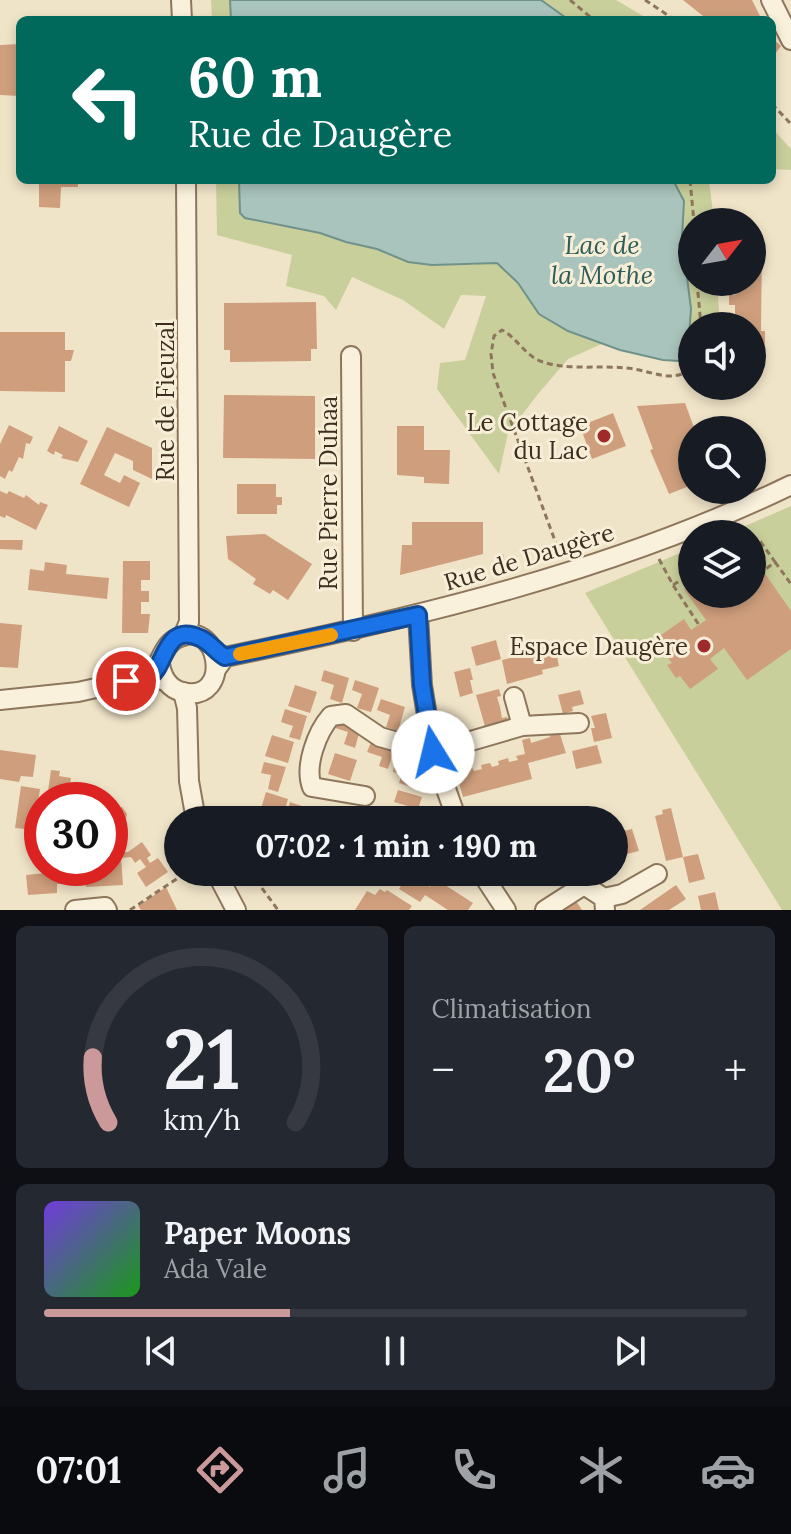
<!DOCTYPE html>
<html lang="fr">
<meta charset="utf-8">
<style>
:root{--surface:#171b24;--page:#242831;--text:#f1f3f6;--muted:#9ea1a6;--line:#363941;--accent:#cc999b}
body{margin:0;font-family:Lora,serif;background:var(--page);color:var(--text);height:100vh;display:flex;flex-direction:column;font-size:30px;white-space:nowrap}
*{box-sizing:border-box;margin:0}
p{font-size:26px;color:var(--muted)}
.icon{flex:none;width:44px;height:44px;fill:none;stroke:currentColor;stroke-width:2;stroke-linecap:round;stroke-linejoin:round}
.map{position:relative;height:910px;overflow:hidden}
.sheet{display:flex;flex-direction:column;gap:16px;padding:16px;background:#0d0f14;flex:1}
.sheet>*{flex:none}
.hud{position:absolute;left:16px;top:16px;width:760px;height:168px;border-radius:12px;box-shadow:0 4px 12px #0003;background:#00695c;color:#fff;overflow:hidden}
.needle{width:52px;rotate:59deg}
.buttons{position:absolute;left:678px;top:208px;display:grid;gap:16px}
.buttons a{display:grid;place-items:center;width:88px;height:88px;border-radius:50%;background:var(--surface);box-shadow:0 4px 12px #0003;font-size:40px}
.speed{position:absolute;left:24px;top:782px;display:flex;gap:16px;font-size:40px;font-weight:700;text-align:center}
.speed>*{display:grid;place-content:center;width:104px;height:104px;border-radius:50%;background:var(--surface);box-shadow:0 4px 12px #0003;line-height:1}
.speed .limit{border:12px solid #d22;background:#fff;color:#111}
.pin{position:absolute;display:grid;place-items:center;width:68px;height:68px;color:#fff;margin:-34px;border:4px solid #fff;border-radius:50%;box-shadow:0 2px 8px #0007}
.me{position:absolute;width:88px;margin:-44px;rotate:351deg;stroke-linejoin:round;filter:drop-shadow(0 0 6px #0008)}
.turn{display:flex;align-items:center;gap:28px;height:168px;padding:0 40px;font-size:36px}
.turn .icon{width:104px;height:104px;stroke-width:2.5}
.turn b{display:block;font-size:56px;line-height:68px}
.big{font-size:60px;font-weight:700;line-height:1.1}
.sheet .card{flex:1;display:flex;flex-direction:column;justify-content:center;gap:12px;min-width:0;padding:0 28px;border-radius:12px;background:var(--page)}
.sheet .dial{align-items:center;gap:0}
.dial svg{height:208px;overflow:visible;fill:none;stroke:var(--line);stroke-width:7;stroke-linecap:round;text-anchor:middle}
.dial text{fill:var(--text);stroke:none}
.song{display:flex;align-items:center;gap:24px}
.cover{width:96px;height:96px;border-radius:12px;background:linear-gradient(135deg,hsl(260 70% 55%),hsl(120 70% 35%))}
.played{height:8px;border-radius:4px;background:linear-gradient(90deg,var(--accent) 35%,var(--line) 35%)}
.keys{display:flex;justify-content:space-around;direction:ltr}
.heat{display:flex;justify-content:space-between;align-items:center;font-size:44px;direction:ltr}
.sheet .tiles{flex:1;display:grid;gap:16px;grid-template-columns:1fr 1fr}
.card:last-child{grid-column:span 2}
.trip{position:absolute;left:164px;top:806px;width:464px;height:80px;border-radius:40px;background:var(--surface);box-shadow:0 4px 12px #0003;font-weight:700;line-height:80px;text-align:center}
.menu{display:flex;height:128px;justify-content:space-around;align-items:center;background:#090b0e;color:var(--muted)}
.menu .icon{width:56px;height:56px}
.menu .on{color:var(--accent)}
.menu b{font-size:36px;color:var(--text)}
.map>svg:first-child{display:block}
</style>
<div class="map">
<svg width="791" height="910" viewBox="0 0 791 910">
<rect width="100%" height="100%" fill="#f0e4c8"/>
<g fill="#c9cf9b">
<path d="M211 0H230L231 20H212Z"/>
<path d="M541 0H616L650 20H569Z"/>
<path d="M772 128 791 149V170L772 169Z"/>
<path d="M216 180H239L240 213 377 248 408 262 474 265 486 262 497 263 518 283 539 314 568 331 604 343 568 359 538 394 508 433 499 474 437 389 440 363 465 360 486 296 461 295 444 329 403 300 352 277 336 310 324 296 286 286 292 255 217 235Z"/>
<path d="M673 180H709L714 221 692 222V282H717L720 326H692V360L684 358 688 348 682 237 684 201Z"/>
<path d="M791 506V910H782L585 593 692 548V594H752V534H727Z"/>
</g>
<g fill="#a9c4bc" stroke="#6f938a" stroke-width="2">
<path d="M230 0H541L569 20H231Z"/>
<path d="M239 180H673L684 201 682 237 691 309 688 348 684 358 679 361 663 360 620 350 568 331 539 314 518 283 497 263 432 265 408 262 377 249 346 242 320 233 245 218 240 213Z"/>
</g>
<g fill="#cf9f7d">
<path d="M683 0H752L762 20H708Z"/>
<path d="M772 38 781 46 772 58Z"/>
<path d="M20 44V96L0 95V45Z"/>
<path d="M39 180H78V187H61L60 208 39 207Z"/>
<path d="M752 246H762L761 331H765V353H752V326H735V305H729V295H735V282H752Z"/>
<path d="M316 302 317 349H311V361L230 362V350H224V303Z"/>
<path d="M0 332H65V350H74L71 361H65V392L0 391Z"/>
<path d="M224 395 315 396V459L223 458Z"/>
<path d="M685 403 695 430H692V485L669 494 650 450 653 449 637 406Z"/>
<path d="M613 413 626 446 592 459 580 426Z"/>
<path d="M9 425 33 437 30 444 26 443 23 459 19 457 12 472 9 470 5 479 0 476V444Z"/>
<path d="M59 426 88 441 78 462 61 458 63 455 55 451 54 455 47 451Z"/>
<path d="M397 426H424V450H450L449 484 424 483V477L397 475Z"/>
<path d="M107 427 152 448V479L133 470V461L115 453 104 475 120 483 124 475 140 483 129 507 80 484Z"/>
<path d="M237 484H276V497H282V505H277V514H237Z"/>
<path d="M0 491 7 494 9 491 24 498 26 495 39 505 40 502 48 505 36 530 6 515 5 518 0 516Z"/>
<path d="M412 522H483V554L400 575 402 545H412Z"/>
<path d="M265 534 312 564 288 600 273 590 270 594 253 584 256 579 228 559 226 536Z"/>
<path d="M0 540H23L22 550 0 549Z"/>
<path d="M503 554 505 562 497 564 495 556Z"/>
<path d="M752 555 791 611V649L747 680 724 648 710 659 718 669 690 689 680 676 676 678 667 665 672 663 654 640 684 619 691 630 706 620 684 589 692 583V594H752Z"/>
<path d="M123 561H150V580H141V591H149V602H141V614H150L148 633H122Z"/>
<path d="M45 562 67 565 66 574 109 578 107 599 28 590 30 569 44 571Z"/>
<path d="M0 623 22 625 18 668 0 667Z"/>
<path d="M496 640 501 659 476 666 471 647Z"/>
<path d="M554 642 559 666 542 670 543 674 507 684 502 660 536 651 535 647Z"/>
<path d="M470 668 473 680H470L473 693 460 697 454 672Z"/>
<path d="M324 670 349 678 342 703 330 699 334 685 321 681Z"/>
<path d="M355 680 379 688 371 712 357 708 362 694 352 690Z"/>
<path d="M295 685 317 692 310 713 288 706Z"/>
<path d="M499 689 501 696 497 697 500 707 502 718 507 717 508 724 486 730 476 695Z"/>
<path d="M580 690 584 704 572 707 573 711 563 714 558 695Z"/>
<path d="M381 699 405 707 398 731 386 727 390 715 377 710Z"/>
<path d="M285 709 307 716 300 740 289 737 293 726 281 722Z"/>
<path d="M606 713 612 738 594 742 591 728H595L591 716Z"/>
<path d="M339 718 361 726 355 748 344 744 348 732 335 728Z"/>
<path d="M559 731 566 753 528 763 532 779 463 797 457 776 463 774V770L472 768 474 771 482 769 481 765 490 763 492 767 499 765 498 761 508 758 509 762 518 760 516 756 525 754 522 740 530 738 531 743 550 737 549 733Z"/>
<path d="M272 735 294 742 288 763 265 756Z"/>
<path d="M372 740 395 747 388 769 379 766 382 757 367 752Z"/>
<path d="M597 745 602 763 576 769 572 751Z"/>
<path d="M0 750 36 755 33 777 21 776 19 782 0 779Z"/>
<path d="M335 753 357 760 350 781 328 774Z"/>
<path d="M396 758 418 765 411 787 399 783 402 774 393 772Z"/>
<path d="M264 762 286 767 278 792 268 789 271 775 261 773Z"/>
<path d="M51 770 60 771 59 776 71 778 70 783 78 784 77 789 88 790V795L95 796V800L47 798Z"/>
<path d="M21 786 40 789 35 820 26 819 25 829 15 828Z"/>
<path d="M398 790 422 797 415 818 405 815 408 806 394 802Z"/>
<path d="M266 792 288 799 282 820 259 815Z"/>
<path d="M110 799 117 801 115 809 122 807 127 814 124 829H110Z"/>
<path d="M290 802 311 809 308 820H295L296 815 287 812Z"/>
<path d="M343 807 367 814 365 820 340 818Z"/>
<path d="M317 808 338 815 337 820H313Z"/>
<path d="M671 808 683 857 666 861 655 816 663 814 662 810Z"/>
<path d="M632 829 639 851 614 857V839L625 836 624 831Z"/>
<path d="M142 842 151 855 147 858 150 863 158 858 168 872 146 887 137 873 146 867 140 859 135 863 131 857 121 858 123 885 86 887 84 873 74 874 73 868H110V853L128 852Z"/>
<path d="M698 854 705 879 689 883 683 857Z"/>
<path d="M56 868H64L66 884H57V893L28 895 26 875 56 872Z"/>
<path d="M432 872H444L450 876 445 885 473 903 468 910H448L425 895 420 902 399 889 407 876 413 880 415 877 430 887 433 881 428 878Z"/>
<path d="M518 872H550V873L521 881Z"/>
<path d="M676 885 686 899 669 910H640Z"/>
<path d="M166 887 177 910H141L138 906Z"/>
<path d="M380 889 385 892 387 890 412 906 409 910H355L367 891 375 895Z"/>
<path d="M715 892 719 910H701L698 896Z"/>
<path d="M576 901 582 910H564Z"/>
</g>
<g fill="none" stroke-linecap="round" stroke-linejoin="round">
<g stroke="#8d765c" stroke-width="22">
<g id="minor">
<path d="M181 0 182 20"/>
<path d="M771 0 791 40"/>
<path d="M351 356 353 631"/>
<path d="M418 615 422 685 433 752 457 820"/>
<path d="M183 636 189 622 186 180"/>
<path d="M217 668 225 657C419 617 613 571 791 485"/>
<path d="M150 676C160 665 162 648 174 640 220 611 235 705 182 692 168 688 162 677 160 664"/>
<path d="M183 692 187 708 189 781 196 820"/>
<path d="M514 697 522 726"/>
<path d="M0 700 78 692 150 676 162 680"/>
<path d="M365 796 312 787C304 766 317 732 331 716L346 714 380 737 433 752 522 726 579 723"/>
<path d="M216 872 236 910"/>
<path d="M481 872 506 910"/>
<path d="M604 898 622 894 657 874"/>
<path d="M75 910 105 907 107 910"/>
<path d="M545 910 584 885 604 898 605 910"/>
</g>
</g>
<g stroke="#8d765c" stroke-width="3" stroke-dasharray="6 4" stroke-linecap="butt">
<path d="M570 0 594 20"/>
<path d="M645 0 675 20"/>
<path d="M772 104 791 124"/>
<path d="M690 180 694 222"/>
<path d="M697 282 701 326"/>
<path d="M752 536 760 541 775 562 763 571"/>
<path d="M561 557 493 373 491 354 494 336 502 330C517 338 524 354 540 361 567 371 599 365 626 368 641 369 654 375 669 376 678 376 684 374 692 370"/>
<path d="M659 559 673 585 699 625"/>
<path d="M775 562 791 584"/>
<path d="M673 585 692 573"/>
<path d="M213 812 217 820"/>
<path d="M250 872 278 910"/>
<path d="M130 910 187 872"/>
</g>
<use href="#minor" stroke="#faf1dc" stroke-width="18"/>
</g>
<g fill="none" stroke-linecap="round" stroke-linejoin="round">
<g stroke="#114b97" stroke-width="20">
<path id="route" d="M126 681C133 679 145 679 151 675 166 665 165 622 200 638 210 642 216 652 225 657L418 615 422 685 433 752"/>
</g>
<use href="#route" stroke="#1a73e8" stroke-width="14"/>
<path stroke="#f59e0b" stroke-width="14" d="M240 654 331 635"/>
</g>
<g fill="#9e2a2b" stroke="#f7eed8" stroke-width="3">
<circle cx="604" cy="436" r="8"/>
<circle cx="704" cy="646" r="8"/>
</g>
<g text-anchor="middle" dominant-baseline="central" stroke-width="6" stroke-linejoin="round" paint-order="stroke">
<g font-size="24" fill="#3d2e20" stroke="#f7eed8">
<text transform="translate(165 401) rotate(-90)">Rue de Fieuzal</text>
<text transform="translate(328 493) rotate(-90)">Rue Pierre Duhaa</text>
<text transform="translate(529 557) rotate(-17)">Rue de Daugère</text>
</g>
<g font-size="24" fill="#3d2e20" stroke="#f7eed8" text-anchor="end">
<text x="588" y="422">Le Cottage<tspan x="588" dy="28">du Lac</tspan></text>
<text x="688" y="646">Espace Daugère</text>
</g>
<g font-size="26" font-style="italic" fill="#2f5d5a" stroke="#f7eed8">
<text x="602" y="244">Lac de<tspan x="602" dy="30">la Mothe</tspan></text>
</g>
</g>
</svg>
<div class="buttons">
<a><svg class="needle" viewBox="-14 -14 28 28"><path d="M0-13l5 13h-10z" fill="#e53935"/><path d="M0 13l5-13h-10z" fill="#9ea1a6"/></svg></a>
<a><svg class="icon" aria-label="sound" viewBox="0 0 24 24"><path d="M4 9h4l5-4v14l-5-4H4zM17 9q2 3 0 6"/></svg></a>
<a><svg class="icon" aria-label="search" viewBox="0 0 24 24"><circle cx="10" cy="10" r="6"/><path d="M15 15l6 6"/></svg></a>
<a><svg class="icon" aria-label="layers" viewBox="0 0 24 24"><path d="M12 4l9 5-9 5-9-5zM3 14l9 5 9-5"/></svg></a>
</div>
<div class="speed"><div class="limit">30</div></div>
<div class="pin" style="left:126px;top:681px;background:#d93025"><svg class="icon" aria-label="arrive" viewBox="0 0 24 24"><path d="M6 21V4h12l-3 4 3 4H6"/></svg></div>
<svg class="me" style="left:433px;top:752px" viewBox="-20 -20 40 40"><circle r="19" fill="#fff"/><path d="M0-13L10 11 0 6-10 11z" fill="#1a73e8"/></svg>
<div class="trip">07:02 · 1 min · 190 m</div>
<div class="hud">
<div class="turn"><svg class="icon" aria-label="left" viewBox="0 0 24 24"><path d="M17 20v-9H6M10 6l-5 5 5 5"/></svg><div><b>60 m</b>Rue de Daugère</div></div>
</div>
</div>
<section class="sheet">
<div class="tiles">
<div class="card dial"><svg viewBox="0 0 100 80">
<path d="M14 69A42 42 0 1 1 86 69"/>
<path d="M14 69A42 42 0 0 1 8 44" stroke="#cc999b"/>
<text x="50" y="56" font-size="32" font-weight="700">21</text>
<text x="50" y="72" font-size="11">km/h</text>
</svg></div>
<div class="card"><p>Climatisation</p>
<div class="heat"><a>−</a><b class="big">20°</b><a>+</a></div>
</div>
<div class="card">
<div class="song"><i class="cover"></i><div><b>Paper Moons</b><p>Ada Vale</p></div></div>
<div class="played"></div>
<div class="keys"><svg class="icon" aria-label="previous" viewBox="0 0 24 24"><path d="M18 5L8 12l10 7zM5 5v14"/></svg><svg class="icon" aria-label="pause" viewBox="0 0 24 24"><path d="M8 5v14M16 5v14"/></svg><svg class="icon" aria-label="next" viewBox="0 0 24 24"><path d="M6 5l10 7-10 7zM19 5v14"/></svg></div>
</div>
</div>
</section>
<nav class="menu">
<b>07:01</b>
<svg class="icon on" aria-label="directions" viewBox="0 0 24 24"><path d="M12 3l9 9-9 9-9-9zM9 14v-3h6M13 9l2 2-2 2"/></svg>
<svg class="icon" aria-label="music" viewBox="0 0 24 24"><path d="M9 18V5l10-2v13"/><circle cx="6" cy="18" r="3"/><circle cx="16" cy="16" r="3"/></svg>
<svg class="icon" aria-label="phone" viewBox="0 0 24 24"><path d="M5 4h4l2 5-3 2q2 4 5 5l2-3 5 2v4C11 20 4 13 5 4z"/></svg>
<svg class="icon" aria-label="climate" viewBox="0 0 24 24"><path d="M12 3v18M4 7l16 10M4 17L20 7"/></svg>
<svg class="icon" aria-label="car" viewBox="0 0 24 24"><path d="M5 17H2v-5l4-1 3-4h7l3 4 3 1v5h-3M9 17h6M6 11h13"/><circle cx="7" cy="17" r="2"/><circle cx="17" cy="17" r="2"/></svg>
</nav>
